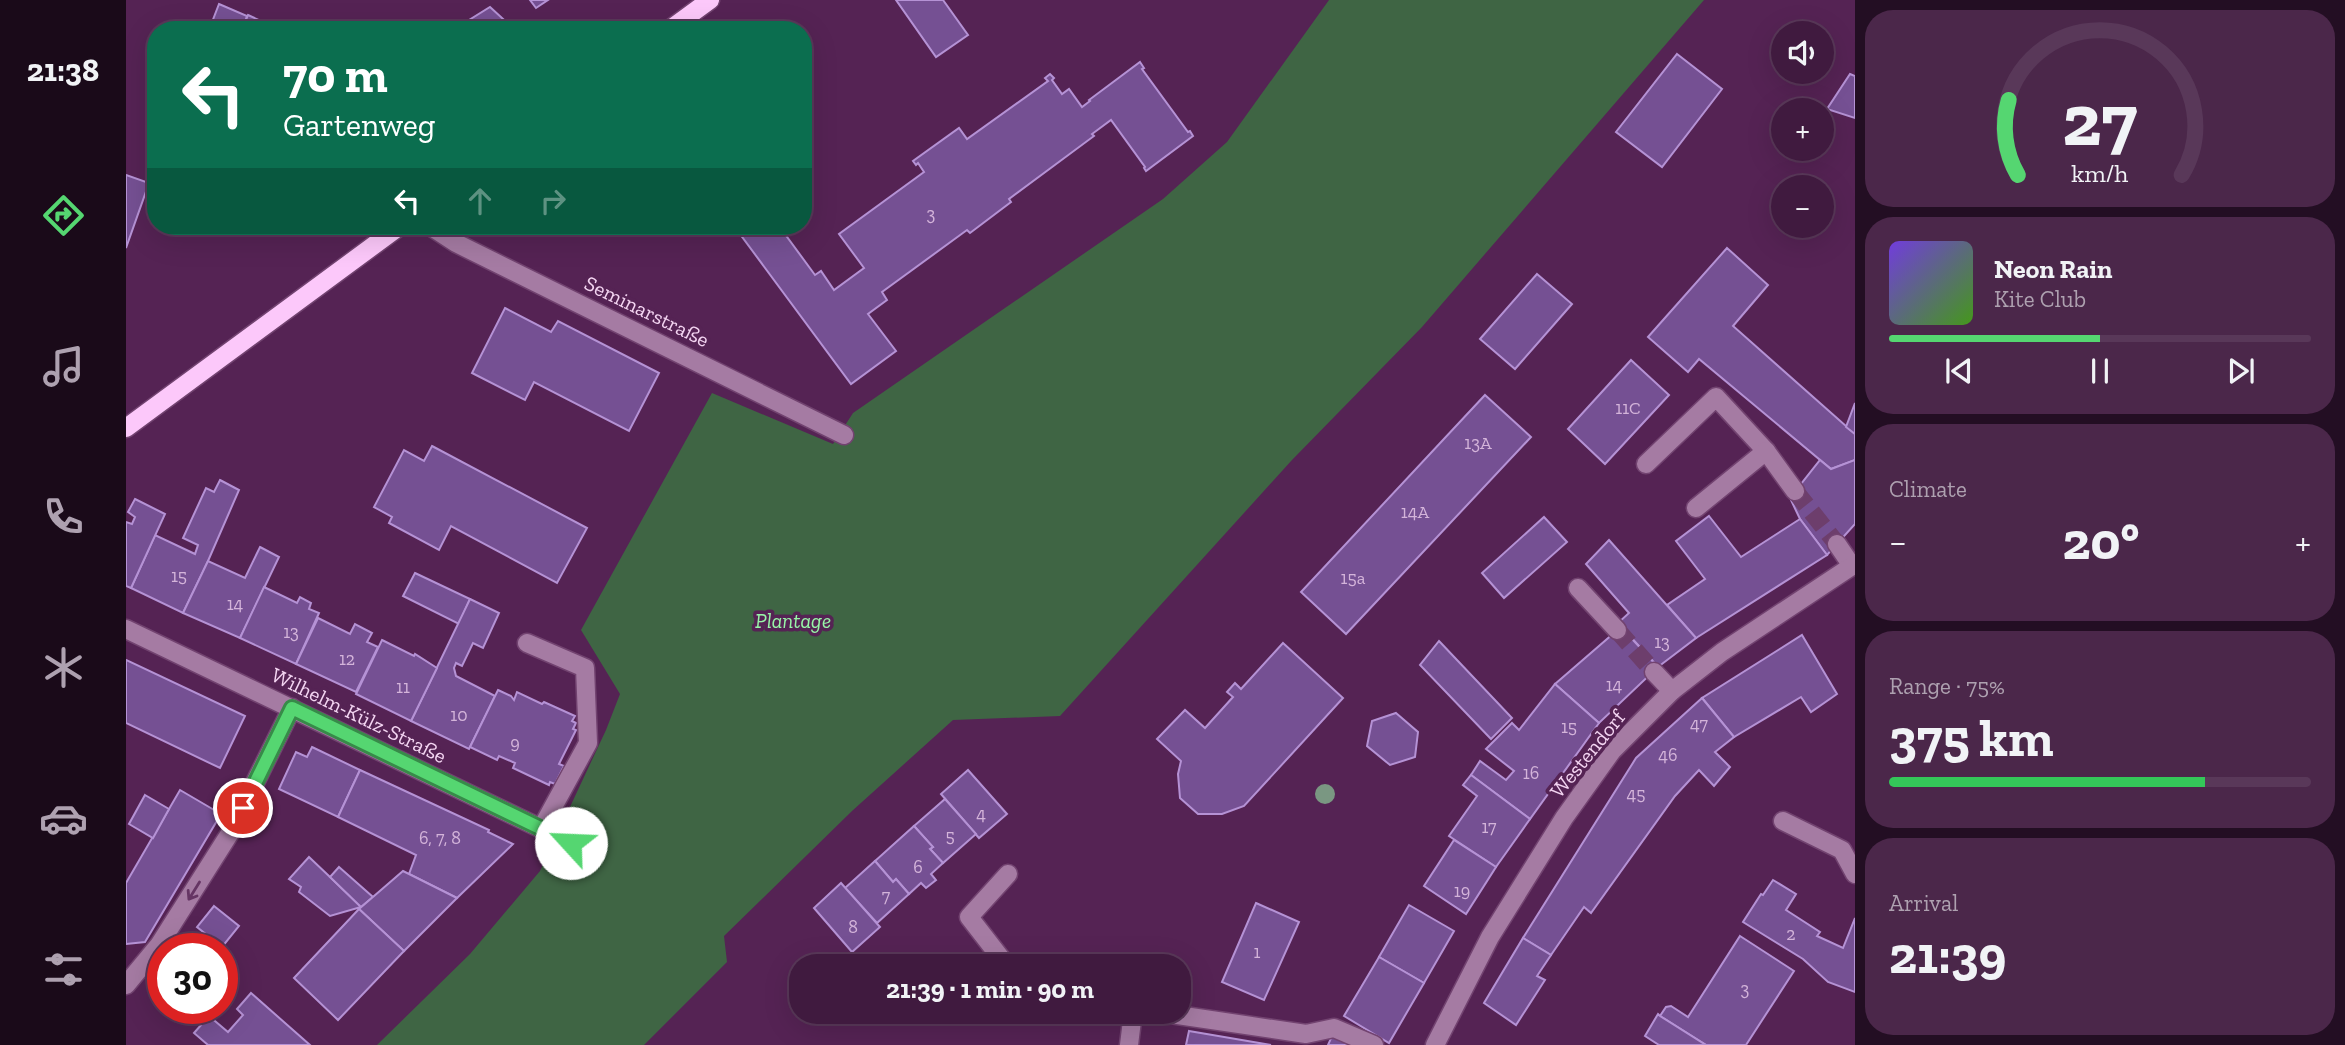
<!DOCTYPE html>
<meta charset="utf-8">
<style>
:root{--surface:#401a3f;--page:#4b274a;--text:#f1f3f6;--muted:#aea1b0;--line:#593859;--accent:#55d671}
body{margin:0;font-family:"Zilla Slab",serif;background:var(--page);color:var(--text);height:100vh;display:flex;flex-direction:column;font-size:26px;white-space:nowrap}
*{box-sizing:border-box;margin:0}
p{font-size:23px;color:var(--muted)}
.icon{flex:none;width:38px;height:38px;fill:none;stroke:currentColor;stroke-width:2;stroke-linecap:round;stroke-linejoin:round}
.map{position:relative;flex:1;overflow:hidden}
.drawer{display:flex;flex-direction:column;gap:10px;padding:10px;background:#230e23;width:490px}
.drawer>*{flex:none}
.top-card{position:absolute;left:21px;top:21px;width:665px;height:214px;border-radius:28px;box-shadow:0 7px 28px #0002,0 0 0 2px var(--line);background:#0b6e4f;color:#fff;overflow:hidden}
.controls{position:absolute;left:1645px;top:21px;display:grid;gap:14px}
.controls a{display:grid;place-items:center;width:63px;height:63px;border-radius:50%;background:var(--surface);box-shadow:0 7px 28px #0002,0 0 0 2px var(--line);font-size:35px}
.speed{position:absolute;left:21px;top:933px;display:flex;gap:14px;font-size:35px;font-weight:700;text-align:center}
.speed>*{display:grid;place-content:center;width:91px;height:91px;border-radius:50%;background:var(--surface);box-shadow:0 7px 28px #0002,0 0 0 2px var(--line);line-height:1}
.speed .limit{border:10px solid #d22;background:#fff;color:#111}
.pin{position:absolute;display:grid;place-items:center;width:60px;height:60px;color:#fff;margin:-30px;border:4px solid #fff;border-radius:50%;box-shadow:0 2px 7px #0007}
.me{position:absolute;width:77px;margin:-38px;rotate:295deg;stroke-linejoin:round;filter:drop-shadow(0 0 5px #0008)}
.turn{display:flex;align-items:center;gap:24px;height:147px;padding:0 21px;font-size:32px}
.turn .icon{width:91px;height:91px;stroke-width:2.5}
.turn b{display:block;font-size:49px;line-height:60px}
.lanes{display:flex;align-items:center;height:66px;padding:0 21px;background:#0003;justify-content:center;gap:35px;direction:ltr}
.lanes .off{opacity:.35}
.big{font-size:52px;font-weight:700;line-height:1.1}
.drawer .card{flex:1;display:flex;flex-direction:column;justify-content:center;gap:10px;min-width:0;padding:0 24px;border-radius:28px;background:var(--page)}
.drawer .dial{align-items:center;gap:0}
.dial svg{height:182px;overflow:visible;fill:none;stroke:var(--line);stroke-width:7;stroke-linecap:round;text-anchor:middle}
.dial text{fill:var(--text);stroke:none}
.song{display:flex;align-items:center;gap:21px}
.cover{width:84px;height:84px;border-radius:10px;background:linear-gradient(135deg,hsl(260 70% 55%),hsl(100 70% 35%))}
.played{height:7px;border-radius:4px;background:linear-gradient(90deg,var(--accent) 50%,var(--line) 50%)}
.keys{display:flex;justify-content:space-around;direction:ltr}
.heat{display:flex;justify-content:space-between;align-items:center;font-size:38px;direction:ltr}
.charge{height:10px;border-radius:5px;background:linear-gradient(90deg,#34c759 75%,var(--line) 0)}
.trip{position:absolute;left:663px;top:954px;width:402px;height:70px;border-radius:28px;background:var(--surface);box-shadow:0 7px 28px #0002,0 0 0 2px var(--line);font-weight:700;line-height:70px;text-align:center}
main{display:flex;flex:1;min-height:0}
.menu{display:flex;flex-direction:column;width:126px;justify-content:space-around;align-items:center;background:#1a0a19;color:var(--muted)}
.menu .icon{width:49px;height:49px}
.menu .on{color:var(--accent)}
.menu b{font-size:32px;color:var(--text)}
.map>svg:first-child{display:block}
</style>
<main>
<nav class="menu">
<b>21:38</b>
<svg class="icon on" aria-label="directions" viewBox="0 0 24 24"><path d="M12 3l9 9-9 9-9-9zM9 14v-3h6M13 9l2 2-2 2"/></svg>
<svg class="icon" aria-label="music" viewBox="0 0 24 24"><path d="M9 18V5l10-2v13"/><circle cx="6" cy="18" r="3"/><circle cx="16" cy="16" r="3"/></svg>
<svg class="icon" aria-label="phone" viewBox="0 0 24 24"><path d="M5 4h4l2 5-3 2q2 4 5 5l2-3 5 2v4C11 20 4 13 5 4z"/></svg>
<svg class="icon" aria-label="climate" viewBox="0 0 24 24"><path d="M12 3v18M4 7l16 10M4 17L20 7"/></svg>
<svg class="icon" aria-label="car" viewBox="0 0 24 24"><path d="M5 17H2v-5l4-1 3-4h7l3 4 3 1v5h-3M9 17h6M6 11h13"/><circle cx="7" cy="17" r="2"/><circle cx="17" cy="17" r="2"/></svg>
<svg class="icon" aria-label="filters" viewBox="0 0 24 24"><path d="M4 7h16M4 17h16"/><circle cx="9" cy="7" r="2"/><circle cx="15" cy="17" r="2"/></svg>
</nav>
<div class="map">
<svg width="1729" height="1045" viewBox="0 0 1729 1045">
<rect width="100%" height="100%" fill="#552354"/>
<path fill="#3f6544" d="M1203 0H1578L1296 327 1166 460 934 716 827 720 726 811 598 936 601 962 518 1045H251L344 954 414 871 480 730 494 694 455 630 586 393 707 444 727 413 1037 199 1101 142Z"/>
<g fill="#755093" stroke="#b592d5" stroke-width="2">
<path d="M404 0H422L410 8Z"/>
<path d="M770 0H817L842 35 810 57Z"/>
<path d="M93 4 121 16 116 30H83Z"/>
<path d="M364 7 389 30H327Z"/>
<path d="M122 15 135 21 132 30H116Z"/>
<path d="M1551 54 1596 89 1536 167 1490 132Z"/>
<path d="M1014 62 1018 68 1016 69 1062 132 1064 131 1067 136 1020 171 1018 168 1019 167 985 120 966 134 968 136 883 199 885 202 844 233 841 230 756 292 761 300 742 314 770 351 725 384 608 226H653L689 275 695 271 708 290 738 268 713 234 798 172 792 163 790 165 787 161 833 128 841 139 922 81 919 78 924 74 928 78 926 80 936 94 943 89 956 107 964 101 963 100Z"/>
<path d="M1724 74 1729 76V118L1701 109Z"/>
<path d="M0 175 23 183 0 248Z"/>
<path d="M1601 248 1642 285 1607 326 1729 434V460L1705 469 1573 359 1562 372 1522 337Z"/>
<path d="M1411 274 1446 304 1389 369 1354 339Z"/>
<path d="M379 308 425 332 432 321 533 373 503 431 408 382 399 400 346 373Z"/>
<path d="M1505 360 1543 395 1479 464 1442 429Z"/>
<path d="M1359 395 1405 437 1220 634 1175 592Z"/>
<path d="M1729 403V434L1720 427Z"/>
<path d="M306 446 461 528 431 583 325 526 313 550 263 523 266 517 248 507 278 450 298 461Z"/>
<path d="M1694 460 1705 469 1729 460V524L1701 555 1674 519 1664 498Z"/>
<path d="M94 480 113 490 82 561 57 613 5 588 29 535 69 554 72 545 57 538 80 488 88 492Z"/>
<path d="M9 499 39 514 5 588 0 586V522L6 524 9 517 2 512Z"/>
<path d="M1583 516 1615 557 1674 519 1701 555 1570 638 1541 605 1579 579 1550 541Z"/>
<path d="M1418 517 1441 542 1378 598 1356 573Z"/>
<path d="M1483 540 1570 638 1532 667 1492 623 1503 613 1460 564Z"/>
<path d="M134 547 153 557 114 638 57 613 82 561 119 578Z"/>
<path d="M289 573 344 599 333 624 277 596Z"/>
<path d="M138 587 171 603 174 597 185 603 183 609 193 613 170 664 114 638Z"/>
<path d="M344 599 373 613 357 648 347 643 336 666 330 663 328 668 330 676 369 696 343 749 285 721Z"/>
<path d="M192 618 224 634 229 624 246 633 241 642 252 647 230 692 170 664Z"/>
<path d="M1495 627 1532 667 1473 723 1429 684Z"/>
<path d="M1676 635 1711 694 1685 712 1675 697 1608 737 1576 698Z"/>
<path d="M256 640 288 656 289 654 311 668 285 721 230 694Z"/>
<path d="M1313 641 1386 718 1365 739 1294 665Z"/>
<path d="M1157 643 1217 698 1118 806 1096 814H1072L1054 798 1052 774 1055 761 1031 739 1059 710 1079 728 1107 697 1101 692 1109 683 1115 689Z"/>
<path d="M0 660 119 716 94 768 0 723Z"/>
<path d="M1429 684 1473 723 1404 819 1345 775 1354 761 1380 780 1388 771 1360 749 1386 723 1393 730Z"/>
<path d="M372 690 385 696 388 700 391 692 416 704 418 702 449 716 446 721 450 723 447 729 450 730 433 764 438 766 429 784 424 782 423 785 387 768 389 763 373 756 371 760 344 747Z"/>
<path d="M1576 698 1608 737 1589 752 1604 767 1588 786 1573 770 1549 796 1465 913 1458 907 1425 955 1397 938 1510 758Z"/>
<path d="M1270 713 1292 732 1289 757 1264 765 1241 746 1246 721Z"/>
<path d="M186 747 234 770 212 817 153 789 170 752 181 757Z"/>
<path d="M234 770 363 830 362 832 387 844 331 898 283 874 290 855 212 817Z"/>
<path d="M842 770 881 814 853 838 815 794Z"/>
<path d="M1345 775 1404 819 1370 867 1323 836 1351 796 1337 785Z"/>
<path d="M54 790 95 814 19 942 0 944V883Z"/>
<path d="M19 795 43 809 27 838 3 824Z"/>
<path d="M819 799 850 834 817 863 804 849 807 847 788 826Z"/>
<path d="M788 826 807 847 804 849 817 863 805 874 810 880 800 888 795 883 783 894 770 879 767 882 749 861Z"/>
<path d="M1328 840 1370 867 1340 914 1298 886Z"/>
<path d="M183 857 204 877 235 907 204 916 173 892 175 887 163 879Z"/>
<path d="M749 861 767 882 770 879 783 894 751 923 719 888Z"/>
<path d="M213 867 247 897 235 907 204 877Z"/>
<path d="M277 871 331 898 278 951 233 909Z"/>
<path d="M1647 880 1670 894 1660 910 1694 932 1691 936 1717 948 1729 918V992L1702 982 1677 959 1617 922 1635 894 1637 895Z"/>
<path d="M715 883 754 927 726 952 688 908Z"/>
<path d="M1130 903 1173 922 1138 1000 1096 982Z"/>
<path d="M1283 905 1328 931 1298 983 1253 957Z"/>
<path d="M88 906 113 926 96 947 71 927Z"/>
<path d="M233 909 278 951 212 1020 168 978Z"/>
<path d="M1614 936 1668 971 1620 1045H1580L1534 1016 1540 1007 1545 1006 1562 1017Z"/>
<path d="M1397 938 1425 955 1411 976 1419 980 1390 1025 1358 1003Z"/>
<path d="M1253 957 1298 983 1263 1043 1218 1016Z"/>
<path d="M125 993 184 1045H82L68 1033 83 1016 102 1032 117 1015 111 1009Z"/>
<path d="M1532 1014 1534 1016 1580 1045H1533L1519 1036Z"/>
<path d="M1063 1031 1145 1045H1060Z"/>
<path d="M1206 1036 1225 1045H1202Z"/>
</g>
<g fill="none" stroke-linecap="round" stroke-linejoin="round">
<g stroke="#6d3e6c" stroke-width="18" stroke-dasharray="18 9" stroke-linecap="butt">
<path d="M1669 491 1711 544"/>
<path d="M1491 630 1528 672"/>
</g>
<g stroke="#724370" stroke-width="21">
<g id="minor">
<path d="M304 226 330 243 718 435"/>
<path d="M1520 464 1590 397 1640 451 1669 491"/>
<path d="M1570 508 1640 451"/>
<path d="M1711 544 1726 566"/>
<path d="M1452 588 1491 630"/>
<path d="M0 629 445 843"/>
<path d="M401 643 459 668 462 743 415 829"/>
<path d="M1528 672 1546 691"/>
<path d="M1657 821 1716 850 1729 874"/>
<path d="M881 966 843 917 882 874"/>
<path d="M0 985 33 945 104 833 166 708"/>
<path d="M1031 1012 1180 1034 1208 1028 1248 1045"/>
<path d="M1003 1045 1007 1012"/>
<path d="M1309 1045 1364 937 1438 818 1486 751 1546 691 1596 652 1729 564"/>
</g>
</g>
<g stroke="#724370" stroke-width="21">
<g id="major">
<path d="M543 30 584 0"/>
<path d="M0 428 274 226"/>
</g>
</g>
<use href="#minor" stroke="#a57ba3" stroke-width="18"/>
<use href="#major" stroke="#fcc8fa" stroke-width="18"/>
</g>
<circle fill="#7a9782" cx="1199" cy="794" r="10"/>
<defs><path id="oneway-shaft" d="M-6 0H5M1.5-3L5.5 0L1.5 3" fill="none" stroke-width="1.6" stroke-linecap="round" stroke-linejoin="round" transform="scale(1.75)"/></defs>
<use stroke="#653564" href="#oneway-shaft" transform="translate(68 891) rotate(122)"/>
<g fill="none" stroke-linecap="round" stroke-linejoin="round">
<g stroke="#378b49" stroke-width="18">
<path id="route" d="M117 808 166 708 445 843"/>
</g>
<use href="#route" stroke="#55d671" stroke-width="12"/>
</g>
<g text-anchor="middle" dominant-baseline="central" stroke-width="7" stroke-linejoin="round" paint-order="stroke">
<g font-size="18" fill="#d4b4da">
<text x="805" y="214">3</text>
<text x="1502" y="408">11C</text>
<text x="1352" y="443">13A</text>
<text x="1289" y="512">14A</text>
<text x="53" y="576">15</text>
<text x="1227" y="578">15a</text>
<text x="109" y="604">14</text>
<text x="165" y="632">13</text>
<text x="1536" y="642">13</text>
<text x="221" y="659">12</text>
<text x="1488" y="685">14</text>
<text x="277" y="687">11</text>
<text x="333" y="715">10</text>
<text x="1573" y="724">47</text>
<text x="1443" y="727">15</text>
<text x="389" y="743">9</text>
<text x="1542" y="755">46</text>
<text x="1405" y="773">16</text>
<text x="1510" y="794">45</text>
<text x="855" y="814">4</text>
<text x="1363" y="827">17</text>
<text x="824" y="836">5</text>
<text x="314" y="838">6, 7, 8</text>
<text x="792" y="867">6</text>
<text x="1336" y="891">19</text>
<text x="760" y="896">7</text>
<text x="727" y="927">8</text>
<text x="1665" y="934">2</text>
<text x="1131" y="952">1</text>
<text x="1619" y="989">3</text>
</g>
<g font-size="21" fill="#f4d5f2" stroke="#552354">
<text transform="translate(521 311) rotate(26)">Seminarstraße</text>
<text transform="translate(233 715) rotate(26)">Wilhelm-Külz-Straße</text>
<text transform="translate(1461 754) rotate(-51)">Westendorf</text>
</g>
<g font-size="21" font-style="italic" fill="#98f6a7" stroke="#552354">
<text x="667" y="620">Plantage</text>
</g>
</g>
</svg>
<div class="controls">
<a><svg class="icon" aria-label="sound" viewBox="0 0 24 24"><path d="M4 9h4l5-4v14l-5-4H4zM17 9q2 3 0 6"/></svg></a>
<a>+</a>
<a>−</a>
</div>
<div class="speed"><div class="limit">30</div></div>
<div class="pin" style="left:117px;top:808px;background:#d93025"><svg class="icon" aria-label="arrive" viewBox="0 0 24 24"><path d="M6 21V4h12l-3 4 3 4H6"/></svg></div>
<svg class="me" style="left:445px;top:843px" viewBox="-20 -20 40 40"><circle r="19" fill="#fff"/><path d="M0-13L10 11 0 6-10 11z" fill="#55d671"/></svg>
<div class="trip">21:39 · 1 min · 90 m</div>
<div class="top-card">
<div class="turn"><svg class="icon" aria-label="left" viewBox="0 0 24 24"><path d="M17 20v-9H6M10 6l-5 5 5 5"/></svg><div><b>70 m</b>Gartenweg</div></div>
<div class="lanes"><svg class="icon" aria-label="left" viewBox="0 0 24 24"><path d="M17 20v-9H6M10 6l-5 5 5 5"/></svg><svg class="icon off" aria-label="ahead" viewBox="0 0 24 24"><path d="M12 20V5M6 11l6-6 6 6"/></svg><svg class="icon off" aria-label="right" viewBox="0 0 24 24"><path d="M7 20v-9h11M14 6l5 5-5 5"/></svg></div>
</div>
</div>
<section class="drawer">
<div class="card dial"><svg viewBox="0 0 100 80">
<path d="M14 69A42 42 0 1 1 86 69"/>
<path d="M14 69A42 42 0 0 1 10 36" stroke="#55d671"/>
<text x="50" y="56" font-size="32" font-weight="700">27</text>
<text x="50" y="72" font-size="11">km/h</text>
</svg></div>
<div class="card">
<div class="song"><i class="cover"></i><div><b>Neon Rain</b><p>Kite Club</p></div></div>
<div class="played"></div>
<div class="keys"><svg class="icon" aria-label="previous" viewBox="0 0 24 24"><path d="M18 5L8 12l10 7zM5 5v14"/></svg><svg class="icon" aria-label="pause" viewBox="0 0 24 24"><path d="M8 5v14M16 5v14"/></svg><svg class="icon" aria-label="next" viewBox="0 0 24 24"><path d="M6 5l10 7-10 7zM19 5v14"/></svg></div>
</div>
<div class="card"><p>Climate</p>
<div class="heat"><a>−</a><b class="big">20°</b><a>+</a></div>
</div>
<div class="card"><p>Range · 75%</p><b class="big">375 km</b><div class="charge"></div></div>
<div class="card"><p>Arrival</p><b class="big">21:39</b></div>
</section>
</main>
